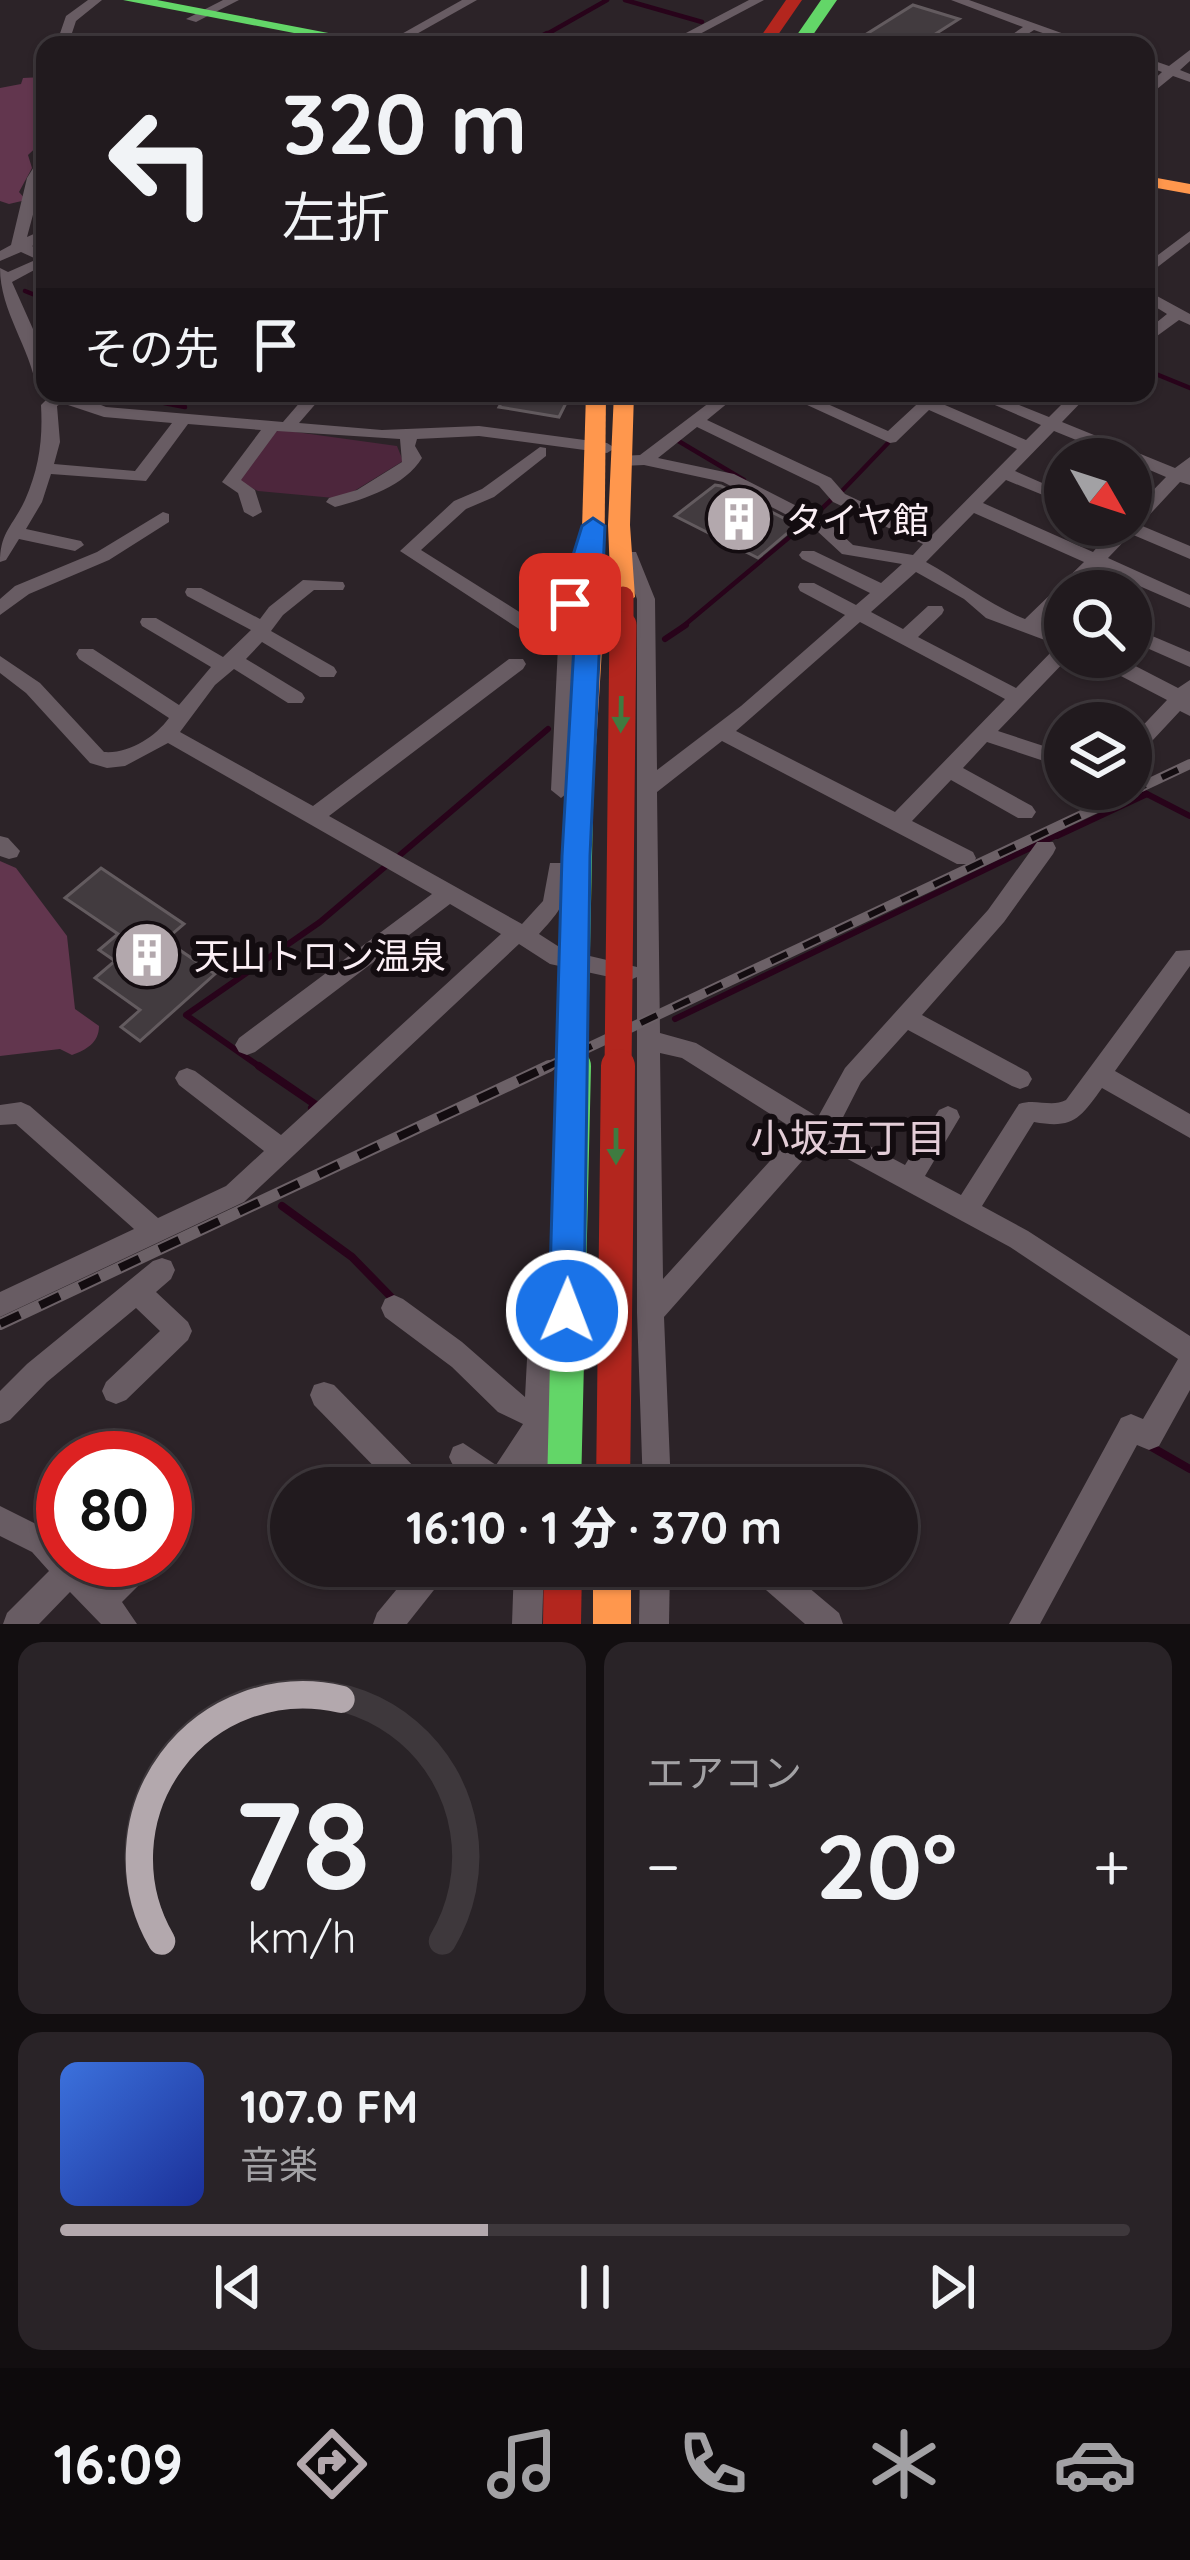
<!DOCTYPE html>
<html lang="ja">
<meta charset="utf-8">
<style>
:root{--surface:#211a1e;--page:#292327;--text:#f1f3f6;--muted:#a2a1a4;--line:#3e383c;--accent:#b3a8ad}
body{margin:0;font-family:Quicksand,"Noto Sans JP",sans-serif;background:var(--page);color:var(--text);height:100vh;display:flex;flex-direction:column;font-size:45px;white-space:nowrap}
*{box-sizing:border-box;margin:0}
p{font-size:39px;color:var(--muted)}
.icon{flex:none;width:66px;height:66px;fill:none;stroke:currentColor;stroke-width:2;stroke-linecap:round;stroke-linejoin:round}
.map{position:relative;height:1624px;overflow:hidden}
.panel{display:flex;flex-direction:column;gap:18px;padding:18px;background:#120e10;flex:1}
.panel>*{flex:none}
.guide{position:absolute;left:36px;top:36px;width:1119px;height:366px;border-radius:24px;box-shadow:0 3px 9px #0004,0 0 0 3px var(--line);background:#211a1e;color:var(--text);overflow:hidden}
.needle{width:78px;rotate:129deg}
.buttons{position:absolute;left:1044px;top:438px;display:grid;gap:24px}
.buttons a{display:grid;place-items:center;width:108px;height:108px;border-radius:50%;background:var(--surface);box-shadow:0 3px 9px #0004,0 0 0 3px var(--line);font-size:60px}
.speed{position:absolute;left:36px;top:1431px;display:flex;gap:24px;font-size:60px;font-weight:700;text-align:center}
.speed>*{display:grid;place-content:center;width:156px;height:156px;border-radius:50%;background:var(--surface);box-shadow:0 3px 9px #0004,0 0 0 3px var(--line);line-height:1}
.speed .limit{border:18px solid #d22;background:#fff;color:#111}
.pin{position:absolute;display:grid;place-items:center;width:102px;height:102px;color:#fff;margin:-51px;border-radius:24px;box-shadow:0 6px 18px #0006}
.me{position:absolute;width:132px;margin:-66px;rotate:1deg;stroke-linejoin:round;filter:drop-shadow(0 0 9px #0008)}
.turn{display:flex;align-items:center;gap:42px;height:252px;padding:0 48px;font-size:54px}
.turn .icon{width:156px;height:156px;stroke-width:2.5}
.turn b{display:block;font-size:84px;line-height:102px}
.then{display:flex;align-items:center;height:114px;padding:0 48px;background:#0003;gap:24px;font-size:45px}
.big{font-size:90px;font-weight:800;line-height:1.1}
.panel .widget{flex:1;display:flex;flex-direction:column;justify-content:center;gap:18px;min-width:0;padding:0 42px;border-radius:24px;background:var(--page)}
.panel .dial{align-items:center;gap:0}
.dial svg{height:312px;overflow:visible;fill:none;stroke:var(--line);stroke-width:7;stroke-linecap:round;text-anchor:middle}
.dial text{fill:var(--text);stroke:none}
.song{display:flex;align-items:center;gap:36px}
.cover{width:144px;height:144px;border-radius:18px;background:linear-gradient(135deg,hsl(220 70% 55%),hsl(230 70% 35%))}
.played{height:12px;border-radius:6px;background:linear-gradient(90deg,var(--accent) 40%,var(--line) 40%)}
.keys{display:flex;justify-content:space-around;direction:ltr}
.heat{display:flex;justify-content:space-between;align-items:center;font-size:66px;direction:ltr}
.panel .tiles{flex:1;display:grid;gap:18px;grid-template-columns:1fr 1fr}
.widget:last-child{grid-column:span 2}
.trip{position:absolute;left:270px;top:1467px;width:648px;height:120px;border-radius:60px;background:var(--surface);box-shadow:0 3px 9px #0004,0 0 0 3px var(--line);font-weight:800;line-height:120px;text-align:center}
.tabs{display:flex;height:192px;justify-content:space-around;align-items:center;background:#0d0a0c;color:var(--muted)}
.tabs .icon{width:84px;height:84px}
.tabs .active{color:var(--accent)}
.tabs b{font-size:54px;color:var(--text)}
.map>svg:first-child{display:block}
</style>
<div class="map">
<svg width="1190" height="1624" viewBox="0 0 1190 1624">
<rect width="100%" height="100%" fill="#2c2328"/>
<path fill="#4d263c" d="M281 430 397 446 403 461 346 496 334 498 258 491 238 481 271 433Z"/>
<g fill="#62364e">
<path d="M43 77 45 139 28 155 32 168 19 192 26 200 9 204 0 201V88L21 84 23 78Z"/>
<path d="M0 861 16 868 67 936 75 1009 99 1026C99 1043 86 1050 72 1055L60 1049 0 1056Z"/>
</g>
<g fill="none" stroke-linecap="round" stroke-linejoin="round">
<g stroke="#28031a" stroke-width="4.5">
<path d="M625 0 702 22"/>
<path d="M547 34 607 0"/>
<path d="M524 45 547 33"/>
<path d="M25 291 45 299"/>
<path d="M1146 370 1190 388"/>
<path d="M128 393 155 402"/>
<path d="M164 403 185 407"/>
<path d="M675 439 744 480"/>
<path d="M842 491 888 443"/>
<path d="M808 515 813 517 831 500"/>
<path d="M681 628 804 525"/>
</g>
<g stroke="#28031a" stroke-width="6">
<path d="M665 639 686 625"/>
<path d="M1145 793 1190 816"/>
<path d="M1057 836 1147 794"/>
<path d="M400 855 548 729"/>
<path d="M675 1019 1059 834"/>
<path d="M263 1069 186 1015 320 922 386 866"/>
</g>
<g stroke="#28031a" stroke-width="8">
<path d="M259 1066 316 1105 312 1108"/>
<path d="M282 1206 352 1257 393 1299"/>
<path d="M1148 1445 1190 1469"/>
</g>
</g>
<g fill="#423b3f" stroke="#635b5f" stroke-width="3">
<path d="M913 5 959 19 918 45 901 41 849 45Z"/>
<path d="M507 393H545L569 397 559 417 499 407Z"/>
<path d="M715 485 721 486 797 525 758 558 675 516Z"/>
<path d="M101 868 184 924 165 940 215 974 140 1041 121 1027 140 1010 95 978 115 961 99 950 118 934 65 898Z"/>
</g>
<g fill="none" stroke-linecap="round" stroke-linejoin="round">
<g fill="#685c63" fill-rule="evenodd">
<path d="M88 0H102L76 21 68 45H56L66 16Z"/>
<path d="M223 0H239L196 22 186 19Z"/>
<path d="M462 0H477L397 45H382Z"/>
<path d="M749 0H764L679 45H663Z"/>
<path d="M951 0H969L1095 45H1077L1034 30 1011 45H997L1023 27Z"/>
<path d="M1190 50V61L1180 70 1190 74V82L1173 76 1146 98V87L1162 72 1146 66V58L1169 66Z"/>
<path d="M45 156V170L27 237 45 229V239L32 246 45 253V263L21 252 0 261V251L11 245 27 178 40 157Z"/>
<path d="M1190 231V242L1146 276V264Z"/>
<path d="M33 261 38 262V268L12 282 45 356V393H71L106 407 283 422 308 393H325L299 423 382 430 479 426 607 443 615 448 607 453 479 436 417 439 415 446 422 458C405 486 365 499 335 507L326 502 329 498 357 490 402 462 400 439 277 431 241 480 255 490 262 512 253 517 244 512 238 493 222 482 261 430 188 424 146 481 51 474 42 502 26 529 81 541 84 545 75 551 19 539 6 560 0 562C0 532 13 526 25 500 39 468 43 440 41 405L48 398 37 390C30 347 0 311 0 268L8 272ZM62 403 104 417 172 423 135 471 54 464 60 442 57 406Z"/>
<path d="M1146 290 1190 314V325L1179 320 1146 344V331L1167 314 1146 301Z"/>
<path d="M722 393H740L707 420 831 478 845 494 932 535 1017 449 929 410 896 442 890 443 781 393H803L888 431 929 393H946L938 402 1026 440 1041 425 967 393H989L1049 417 1073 393H1090L1062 422 1175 468 1190 457V485L1180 482 1140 525 1190 546V559L1131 534 1108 558 1190 595V608L1098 568 1077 591H1065V603L1042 625 1065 633V657H1069L998 731 1065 753V768L987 742 963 768 1032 806 1036 812 1032 818H1018L951 780 912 821 973 852 976 858 973 864H957L722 741 657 792 660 1033 696 1043 818 1117 845 1068 988 910 1037 842H1053L1056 848 1053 854 1004 922 922 1015 1028 1072 1032 1079 1028 1086 1020 1089 1012 1086 908 1030 861 1082 837 1129 905 1165 939 1110 948 1106 957 1110 960 1117 925 1176 961 1195 1019 1104C1036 1098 1051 1108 1066 1100L1176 951 1190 950V966L1115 1071 1190 1114V1138L1102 1088C1080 1119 1073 1129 1034 1122L982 1206 1028 1231 1190 1336V1390L1159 1446 1149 1450 1137 1445 1040 1624H1009L1121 1418 1131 1414 1143 1419 1178 1359 1010 1247 818 1143 664 1317 671 1488H643L637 1313V977L628 981 550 964 519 944 244 1202 0 1317V1292L134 1229 16 1124 0 1125V1105L21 1102 30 1106 158 1218 226 1186 264 1151 179 1085 175 1078 179 1071 187 1068 195 1071 281 1135 501 934 450 904 255 1052 247 1055 239 1052 235 1045 239 1038 432 894 168 743 125 766 107 768 90 763 26 693 0 673V656L40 683 104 752C129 754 155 737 169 718L79 659 76 654 79 649H93L179 705 211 667 142 626 140 622 142 618H156L223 657 251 630 187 596 185 592 187 588H201L260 619 269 607 303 580 343 582 345 586 343 590H314L283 615 271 631 334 667 337 672 334 677H320L262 642 246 659 302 693 305 698 302 703H288L234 669 215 685 180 732 313 806 509 659H523L526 664 523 669 329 816 522 924 543 901 550 863H566C575 893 559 913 539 934L564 950 637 967V599L621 556 624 552H636L655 599 657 770 741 706 845 615 800 591 798 587 800 583H814L856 605 870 593 802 559 799 555 802 551H814L881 583 902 564 842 554 816 530 723 482 644 465 621 466 612 461 621 456 640 455ZM697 427 819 486 833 502 923 544 913 555 853 545 828 522 734 474 658 458ZM1054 431 1123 459H1131V462L1166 477 1131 513V525H1116L1093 552 983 503 1006 480 1065 504V493L1015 471ZM974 513 1084 562 1025 619C991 606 959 580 926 562ZM916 572 964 599 986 618 1058 645 1016 688 918 637 942 614 944 610 942 606H928L903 629 871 612ZM860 622 1005 699 895 812 736 731ZM660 1053 682 1058 797 1131 663 1279Z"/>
<path d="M540 447 546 448V456L494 497 466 509 421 550 559 637 561 604 574 559 583 553 592 559 579 604 571 790 561 798 551 790 558 646H545L400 551 454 501 482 489Z"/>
<path d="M163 512 169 514V522L109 560 29 594 0 615V599L15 586 97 552Z"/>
<path d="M1131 627 1190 652V667L1131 641Z"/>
<path d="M1091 657H1118L1178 688 1190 680V716L1180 711 1138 756 1131 758V738L1167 700 1094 662Z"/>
<path d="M0 836 8 838 20 851 17 857 9 859 0 856Z"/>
<path d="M162 1258 171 1261 175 1270 171 1279 156 1292 188 1322 192 1331 188 1340 126 1400 116 1404 106 1400 102 1391 106 1382 160 1331 136 1308 47 1382 10 1420 0 1424V1391L27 1364 153 1261Z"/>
<path d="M543 1291 552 1294 556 1303 548 1488H520V1479L514 1488C485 1488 462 1488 449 1457L453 1447 463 1443 496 1465 523 1424 498 1412 452 1367 385 1317 381 1308 385 1299 394 1295 403 1299 462 1342 525 1397 530 1303 534 1294Z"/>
<path d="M324 1382 334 1385 425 1478 429 1488H395L314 1405 310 1395 314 1385Z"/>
<path d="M0 1506 52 1532 63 1543V1560H83L101 1581 123 1560H159L154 1570 122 1602 137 1624H101L70 1592 39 1624H3L7 1613 49 1571 32 1552 0 1536Z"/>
<path d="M416 1566H450L445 1576 407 1624H373L377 1613Z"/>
<path d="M514 1566H544L542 1624H512Z"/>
<path d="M640 1566H670L669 1624H639Z"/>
<path d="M745 1566H783L839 1613 843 1624H805L750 1576Z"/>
</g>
<g fill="#63d668" fill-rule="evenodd">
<path d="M123 0H157L391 45H356Z"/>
<path d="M821 0H837L806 45H790Z"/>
</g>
<g fill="#ff974d" fill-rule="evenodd">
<path d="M1146 176 1190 184V194L1146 186Z"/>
<path d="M586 393H606L604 597 592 605 580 597Z"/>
<path d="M614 393H634L630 525 635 597 623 605 611 597 608 525Z"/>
<rect x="593" y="1566" width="38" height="58"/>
</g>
<g fill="#b3261e" fill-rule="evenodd">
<path d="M786 0H802L771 45H755Z"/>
<path d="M544 1566H582L581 1624H543Z"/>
</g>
<g stroke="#6c6167" stroke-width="10">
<path id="rail-far1" d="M543 1069 1190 764"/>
</g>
<g stroke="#6c6167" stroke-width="12">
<path id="rail" d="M0 1324 549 1066"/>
</g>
<use href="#rail-far1" stroke="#130c10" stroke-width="6" stroke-dasharray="18" stroke-linecap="butt"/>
<use href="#rail" stroke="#130c10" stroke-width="8" stroke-dasharray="22" stroke-linecap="butt"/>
<path stroke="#63d668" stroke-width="27" d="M574 1069 580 786"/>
<path stroke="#63d668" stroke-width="34" d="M564 1488 574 1066"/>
<path stroke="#ff974d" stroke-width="21" d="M590 628 592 597"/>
<path stroke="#ff974d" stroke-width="27" d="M580 786 590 625"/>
<path stroke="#b3261e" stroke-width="21" d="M623 628V597"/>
<path stroke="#b3261e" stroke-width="27" d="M618 1069 623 625"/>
<path stroke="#b3261e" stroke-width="34" d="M613 1488 618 1066"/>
</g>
<defs><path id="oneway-solid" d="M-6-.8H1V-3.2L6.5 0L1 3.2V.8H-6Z" transform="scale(3)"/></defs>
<g fill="#3f7b40">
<use href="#oneway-solid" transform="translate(621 714) rotate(91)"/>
<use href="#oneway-solid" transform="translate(616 1146) rotate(90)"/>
</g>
<path fill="#1a73e8" stroke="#114b97" stroke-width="3" d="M593 518 605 526 590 856 584 1311 579 1322 567 1327 554 1322 549 1311 562 856 576 610H561L558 604 582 526Z"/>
<defs>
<g id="building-disc" transform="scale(3.45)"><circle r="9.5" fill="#b3a8ad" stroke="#130c10"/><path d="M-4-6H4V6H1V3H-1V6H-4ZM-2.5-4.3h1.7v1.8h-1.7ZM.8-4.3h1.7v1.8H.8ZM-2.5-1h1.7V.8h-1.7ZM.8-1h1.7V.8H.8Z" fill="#fff"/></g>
</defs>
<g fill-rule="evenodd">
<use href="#building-disc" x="739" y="519"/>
<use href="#building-disc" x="147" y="955"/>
</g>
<g text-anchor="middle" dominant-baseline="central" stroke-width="12" stroke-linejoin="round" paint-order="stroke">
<g font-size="36" fill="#fbeff5" stroke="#130c10" text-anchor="start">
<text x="786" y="519">タイヤ館</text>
<text x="194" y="955">天山トロン温泉</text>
</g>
<g font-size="39" fill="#e3cdd7" stroke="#130c10">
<text x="848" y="1137">小坂五丁目</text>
</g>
</g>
</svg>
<div class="buttons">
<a><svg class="needle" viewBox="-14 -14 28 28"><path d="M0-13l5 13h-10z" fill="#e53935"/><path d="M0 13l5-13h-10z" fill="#a2a1a4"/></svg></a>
<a><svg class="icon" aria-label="search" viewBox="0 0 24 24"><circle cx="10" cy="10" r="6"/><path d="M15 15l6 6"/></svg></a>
<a><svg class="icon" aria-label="layers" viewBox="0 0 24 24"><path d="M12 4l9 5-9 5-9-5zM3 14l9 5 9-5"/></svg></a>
</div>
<div class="speed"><div class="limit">80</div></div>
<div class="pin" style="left:570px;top:604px;background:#d93025"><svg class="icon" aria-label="arrive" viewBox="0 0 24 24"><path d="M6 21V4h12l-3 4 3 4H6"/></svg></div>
<svg class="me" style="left:567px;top:1311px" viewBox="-20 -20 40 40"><circle r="17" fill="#1a73e8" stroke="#fff" stroke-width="3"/><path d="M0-11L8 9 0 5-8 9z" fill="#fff"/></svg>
<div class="trip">16:10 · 1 分 · 370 m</div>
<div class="guide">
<div class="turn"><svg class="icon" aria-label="left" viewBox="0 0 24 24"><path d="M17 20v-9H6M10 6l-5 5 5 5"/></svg><div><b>320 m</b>左折</div></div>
<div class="then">その先<svg class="icon" aria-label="arrive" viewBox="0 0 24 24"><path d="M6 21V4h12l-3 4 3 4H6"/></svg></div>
</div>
</div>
<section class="panel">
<div class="tiles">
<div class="widget dial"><svg viewBox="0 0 100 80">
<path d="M14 69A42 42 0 1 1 86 69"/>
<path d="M14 69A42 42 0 0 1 60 7" stroke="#b3a8ad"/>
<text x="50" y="56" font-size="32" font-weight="700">78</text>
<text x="50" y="72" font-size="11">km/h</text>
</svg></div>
<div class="widget"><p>エアコン</p>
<div class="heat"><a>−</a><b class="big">20°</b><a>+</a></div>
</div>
<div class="widget">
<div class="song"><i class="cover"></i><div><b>107.0 FM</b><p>音楽</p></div></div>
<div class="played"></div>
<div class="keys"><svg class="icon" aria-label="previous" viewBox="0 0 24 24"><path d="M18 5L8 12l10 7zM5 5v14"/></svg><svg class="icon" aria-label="pause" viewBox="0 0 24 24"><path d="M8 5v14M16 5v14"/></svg><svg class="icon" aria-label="next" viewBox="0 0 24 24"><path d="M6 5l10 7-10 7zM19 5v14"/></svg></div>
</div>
</div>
</section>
<nav class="tabs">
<b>16:09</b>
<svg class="icon active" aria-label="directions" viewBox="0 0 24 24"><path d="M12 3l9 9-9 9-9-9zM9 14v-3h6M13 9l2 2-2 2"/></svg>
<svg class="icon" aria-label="music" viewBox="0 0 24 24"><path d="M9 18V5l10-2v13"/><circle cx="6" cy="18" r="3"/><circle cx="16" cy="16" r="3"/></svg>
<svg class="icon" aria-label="phone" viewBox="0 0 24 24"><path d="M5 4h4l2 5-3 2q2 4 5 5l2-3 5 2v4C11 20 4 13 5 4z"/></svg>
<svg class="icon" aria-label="climate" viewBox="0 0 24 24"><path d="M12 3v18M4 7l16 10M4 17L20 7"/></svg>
<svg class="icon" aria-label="car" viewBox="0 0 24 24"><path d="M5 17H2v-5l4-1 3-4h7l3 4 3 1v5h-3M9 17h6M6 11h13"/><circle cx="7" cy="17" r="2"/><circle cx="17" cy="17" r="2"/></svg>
</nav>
